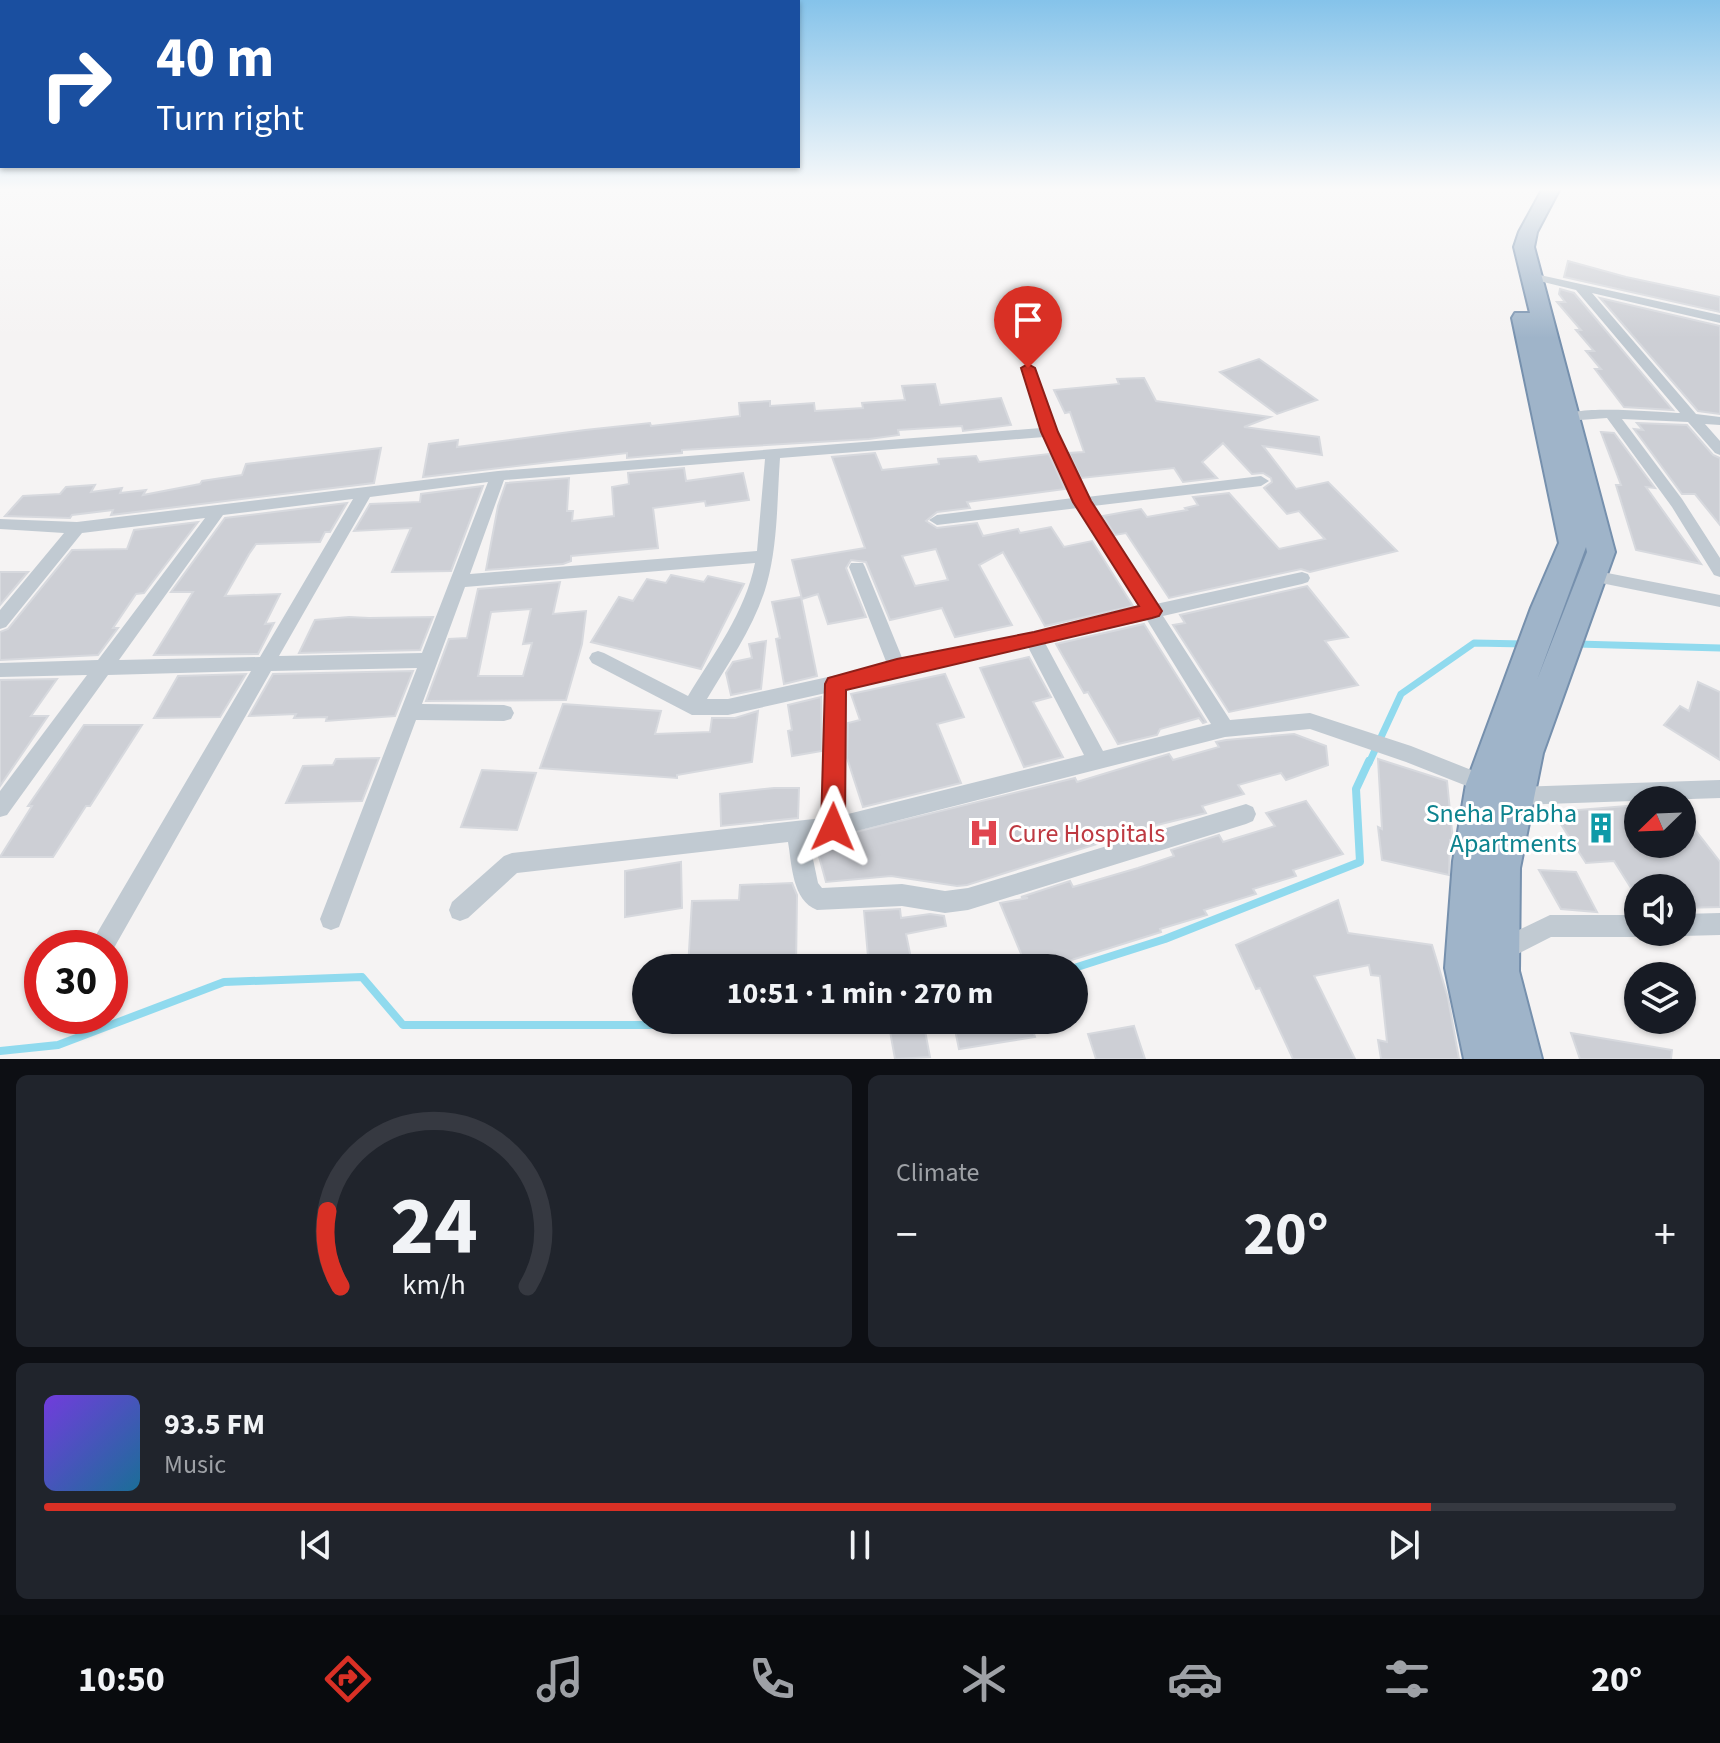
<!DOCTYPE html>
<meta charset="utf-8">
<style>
:root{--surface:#171b24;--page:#20242c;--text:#f1f3f6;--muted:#9ea1a6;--line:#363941;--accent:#d93025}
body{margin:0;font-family:"Source Sans 3",sans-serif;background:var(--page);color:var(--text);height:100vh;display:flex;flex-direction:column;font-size:30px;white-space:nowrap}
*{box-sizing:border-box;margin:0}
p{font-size:26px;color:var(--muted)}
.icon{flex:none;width:44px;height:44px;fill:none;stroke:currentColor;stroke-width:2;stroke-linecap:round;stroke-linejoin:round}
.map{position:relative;height:1059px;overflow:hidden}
.sheet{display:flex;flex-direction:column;gap:16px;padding:16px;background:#0d0f14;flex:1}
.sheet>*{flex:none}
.banner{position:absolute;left:0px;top:0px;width:800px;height:168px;box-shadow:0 2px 6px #0004;background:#1a4fa0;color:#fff;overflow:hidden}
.needle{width:52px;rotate:247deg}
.tools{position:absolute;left:1624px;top:786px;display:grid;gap:16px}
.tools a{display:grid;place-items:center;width:72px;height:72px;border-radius:50%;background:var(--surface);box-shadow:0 2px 6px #0004;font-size:40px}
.speed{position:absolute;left:24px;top:930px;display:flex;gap:16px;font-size:40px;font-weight:700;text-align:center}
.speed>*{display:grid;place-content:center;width:104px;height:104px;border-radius:50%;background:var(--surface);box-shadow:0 2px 6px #0004;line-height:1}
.speed .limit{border:12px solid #d22;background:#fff;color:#111}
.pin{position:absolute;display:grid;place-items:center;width:68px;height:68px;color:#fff;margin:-82px -34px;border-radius:50% 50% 50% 0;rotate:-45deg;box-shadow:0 0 8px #0007}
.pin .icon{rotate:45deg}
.me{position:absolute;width:88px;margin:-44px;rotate:1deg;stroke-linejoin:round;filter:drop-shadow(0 0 6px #0008)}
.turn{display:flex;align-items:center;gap:28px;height:168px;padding:0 24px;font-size:36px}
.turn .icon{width:104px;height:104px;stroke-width:2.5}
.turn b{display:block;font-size:56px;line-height:68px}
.big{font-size:60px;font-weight:700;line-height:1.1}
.sheet .tile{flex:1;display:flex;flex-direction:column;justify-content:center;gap:12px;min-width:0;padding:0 28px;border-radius:12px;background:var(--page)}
.sheet .dial{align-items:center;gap:0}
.dial svg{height:208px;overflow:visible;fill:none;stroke:var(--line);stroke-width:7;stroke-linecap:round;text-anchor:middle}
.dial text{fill:var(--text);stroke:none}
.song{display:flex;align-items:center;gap:24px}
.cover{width:96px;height:96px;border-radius:12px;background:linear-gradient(135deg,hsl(260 70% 55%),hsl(200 70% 35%))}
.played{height:8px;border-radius:4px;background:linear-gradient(90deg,var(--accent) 85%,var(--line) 85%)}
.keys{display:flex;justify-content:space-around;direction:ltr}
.heat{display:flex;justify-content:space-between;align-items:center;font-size:44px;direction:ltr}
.sheet .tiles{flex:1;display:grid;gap:16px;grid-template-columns:1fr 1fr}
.tile:last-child{grid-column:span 2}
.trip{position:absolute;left:632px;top:954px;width:456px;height:80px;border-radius:40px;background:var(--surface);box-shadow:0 2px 6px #0004;font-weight:700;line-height:80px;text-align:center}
.dock{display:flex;height:128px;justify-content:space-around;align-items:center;background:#090b0e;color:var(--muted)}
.dock .icon{width:56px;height:56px}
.dock .on{color:var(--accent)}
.dock b{font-size:36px;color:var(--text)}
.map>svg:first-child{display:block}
</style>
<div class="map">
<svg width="1720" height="1059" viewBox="0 0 1720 1059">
<rect width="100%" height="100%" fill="#f5f3f3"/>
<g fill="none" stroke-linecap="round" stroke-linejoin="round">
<g stroke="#90daee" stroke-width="7">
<path d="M1577 644 1720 648"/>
<path d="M1369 763 1401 694 1474 643 1525 644"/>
</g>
<g stroke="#90daee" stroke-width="8">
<path d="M959 968 973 965 1003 968"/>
<path d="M1074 968 1165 939 1360 862 1356 789 1369 761"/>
<path d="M0 1051 58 1045 224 982 362 977 403 1025H787L800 1020"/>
</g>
</g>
<g fill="#cdcfd5" stroke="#d7d9de" stroke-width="2" fill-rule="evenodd">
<path d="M1568 261 1626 277 1720 297V312L1564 277Z"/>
<path d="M1560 289 1574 293 1673 410 1624 407 1595 369H1601L1586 351H1594L1576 330H1581L1557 302H1565L1559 294Z"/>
<path d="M1600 298 1720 326V414L1698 411Z"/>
<path d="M1259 359 1317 400 1277 414 1220 372Z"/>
<path d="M1144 378 1156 401 1270 417 1244 427 1319 437 1322 455 1263 446 1296 489 1328 482 1397 551 1310 572 1301 569 1169 598 1126 533 1115 535 1103 516 1141 509 1147 517 1187 510 1185 508 1198 505 1193 497 1229 493 1279 549 1325 539 1299 511 1287 514 1264 488 1272 482 1271 478 1263 473 1252 474 1223 443 1202 462 1217 478 1183 482 1174 468 1081 478 1069 453 1084 452 1070 412 1065 413 1054 390 1119 384 1117 379Z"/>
<path d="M935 384 940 405 1001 398 1011 425 963 431 962 426 898 430 899 435 869 439 682 450V453L627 458V453L423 477 429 444 458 440 457 447 585 430 650 423 651 426 740 416 739 403 770 401V406L814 403 815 411 863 408 862 403 905 400 902 386Z"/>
<path d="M1637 423 1687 425 1713 455 1720 458V525L1695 494H1682L1634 429 1643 430Z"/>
<path d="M1601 432 1614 433 1655 488 1646 487 1701 564 1636 550 1616 485H1621Z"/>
<path d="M381 448 374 483 111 515 113 510 72 515 70 518 5 516 23 496 60 494 66 487 95 485 91 492 122 488 120 493 146 490 143 495 200 484 202 481 242 475 246 464Z"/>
<path d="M875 453 882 470 939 464 938 459 976 456 979 462 1049 454 1065 489 967 502 970 508 937 512 926 521 937 528 977 523 983 536 1018 529 1020 533 1051 527 1064 547 1092 541 1133 606 1045 626 1003 552 979 565 1012 625 955 637 942 608 890 620 866 562 851 560 846 568 866 617 828 624 818 594 802 599 792 560 865 548 832 457ZM936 549 948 580 915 586 902 556Z"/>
<path d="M684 468 686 481 743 473 749 500 706 506 705 501 653 508 658 548 571 556V561L563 564 486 570 498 506 506 483 569 478 567 511H573L572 521 614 516 612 487 629 484 628 473Z"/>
<path d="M483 486 451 571 392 572 411 528 354 531 370 504 420 502 421 494Z"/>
<path d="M347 503 330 532H325L320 542 256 544 249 554 225 596 280 594 265 624 274 623 258 654 154 655 193 592H171L225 518Z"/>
<path d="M198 522 144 593 136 594 113 628H118L98 655 0 660V632L8 629 72 550 127 549 134 530Z"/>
<path d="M0 572H28L0 605Z"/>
<path d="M671 575 704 582 708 576 744 584 701 669 591 642 619 597 633 601 647 579 666 583Z"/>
<path d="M560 582 553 614 586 611 582 644 566 700 426 701 449 639 467 638 478 589ZM531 609 523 644 532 643 523 676H478L491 612Z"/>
<path d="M1307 586 1348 637 1325 641 1358 685 1229 712 1173 625 1185 623 1180 615Z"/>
<path d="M801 597 817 676 784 684 776 639 780 638 772 602Z"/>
<path d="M349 617 369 618 433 617 420 650 299 653 315 620Z"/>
<path d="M1144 624 1206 722 1203 723 1199 718 1160 729 1157 735 1118 744 1088 692 1084 693 1056 644Z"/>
<path d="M766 641 761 689 731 695 726 673 733 662 752 658 749 644Z"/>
<path d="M1029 657 1051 697 1033 702 1063 757 1024 767 980 668Z"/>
<path d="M413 671 395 716 326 721 327 717 294 718 296 714 249 716 273 674Z"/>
<path d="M246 674 220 717 154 718 178 676Z"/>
<path d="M945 674 964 717 937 724 961 783 863 807 847 758 848 723 860 720 851 694Z"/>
<path d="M57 679 31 716H48L0 786V680Z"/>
<path d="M1698 682 1720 692V760L1664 725 1680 706 1689 711Z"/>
<path d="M821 697 822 751 792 756 788 731 792 730 788 705Z"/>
<path d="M563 704 661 711 655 734 710 732 712 718H735L758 711 752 762 677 775V778L540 768Z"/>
<path d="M84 725H142L90 806H86L53 857H0L32 806H28Z"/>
<path d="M1294 734 1326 746 1328 765 1286 780 1281 773 1238 785 1244 794 1202 806 1206 813 1157 825 967 885 957 886 891 876 826 882 815 842 1075 778 1077 782 1169 754 1173 760 1219 747 1216 742 1226 740Z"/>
<path d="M379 758 362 801 286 803 303 766 333 765 336 759Z"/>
<path d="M1378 759 1447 781 1453 841 1450 840 1449 875 1382 860 1378 827 1382 829Z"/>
<path d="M482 770 536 773 517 830 461 827Z"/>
<path d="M774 788H799L798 818 721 826 720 794Z"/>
<path d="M1306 801 1343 854 1293 870 1296 876 1253 889 1256 894 1204 910 1207 915 1160 929 1161 932 1046 968H1027L1000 903 1028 898 1021 897 1070 881 1073 887 1138 868 1174 856 1171 850 1219 835 1223 842 1275 826 1266 813Z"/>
<path d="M1638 805V844H1682V813L1720 862V907L1682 908V888H1631L1614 861 1586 863 1553 812Z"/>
<path d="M681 862 682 908 625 917V871Z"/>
<path d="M1539 870 1576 872 1597 912 1561 909Z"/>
<path d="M792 883 797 895 796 968H688L692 901 739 900 740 885Z"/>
<path d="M1338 900 1348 933 1432 945 1448 998 1459 1059H1381L1378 1040 1387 1042 1380 976 1371 975 1369 965 1314 976 1355 1059H1293L1260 988 1256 989 1236 945Z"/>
<path d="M900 909 901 918 930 914 944 916 946 926 906 934 913 968H869L864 911Z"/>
<path d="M888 1020H923L930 1057 895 1059Z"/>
<path d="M953 1020H1030L1035 1037 959 1049Z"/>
<path d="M1134 1026 1145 1059H1096L1088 1034Z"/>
<path d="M1571 1033 1672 1050 1671 1059H1580Z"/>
</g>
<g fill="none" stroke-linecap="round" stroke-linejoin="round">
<g stroke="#7690ad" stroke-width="4">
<path id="trunk" d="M1542 190H1559L1537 232 1534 247 1615 552 1543 753 1520 868 1519 971 1542 1059H1464L1445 968 1453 861 1466 784 1531 608 1559 543 1512 318 1515 313H1530L1514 247 1519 232ZM1586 547 1587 552 1537 680Z"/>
</g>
<g fill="#c1cad2" fill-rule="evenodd">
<path d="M1531 273 1720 315V323L1592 293 1696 414 1720 417V425L1705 424 1720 441V455L1715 453 1688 422 1622 419 1682 499 1720 558V577L1714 575 1672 507 1607 418 1566 421 1559 417C1576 404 1656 412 1680 413L1576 290 1527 278V274Z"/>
<path d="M1028 364 1035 368 1056 432 1087 497 1261 476 1269 481 1261 486 1093 506 1156 604 1302 572 1308 574 1310 578 1308 582 1302 584 1163 616 1230 720 1310 713 1411 746 1494 779 1497 785 1494 791 1487 794 1406 762 1310 729 1225 737 833 837 809 840 818 883 822 888 902 884 945 891 968 888 1246 804 1253 807 1256 814 1253 821 1246 824 968 910 945 913 902 906 817 910C792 900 792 865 788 842L517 873 468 918 460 921 452 918 449 910 452 902 504 856 512 853 823 818 826 693 728 715H692L592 663 589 658 592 653 598 651 604 653 688 696C714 653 745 613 755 563L465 587 422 704 504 705 511 707 514 713 511 719 504 721 416 720 342 919 339 927 331 930 323 927 320 919 417 668 271 671 110 955V948H89L93 940 251 671 108 675 7 815 0 817V791L87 675 0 677V663L98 660 205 518 82 533 6 627 0 629V610L64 533 0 529V519L77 522 498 471 1041 428 1021 368ZM1044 437 1073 498 937 515 929 520 937 525 1078 508 1140 608 903 660 865 567 863 563H851L849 567 887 664 728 699H707C729 662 756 624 767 583 778 543 777 499 780 458ZM765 459 757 551 470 574 504 480ZM488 482 422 653 279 656 370 497ZM353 499 260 657 119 660 223 515ZM1147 620 1211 724 1103 751 1045 643ZM1028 647 1084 755 844 815 845 688Z"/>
<path d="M1592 570 1720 595V607L1586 580 1584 576 1586 572Z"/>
<path d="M1720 780V798L1516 805 1509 803 1506 796 1509 789 1516 787Z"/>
<path d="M1720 913V935L1682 936 1674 933 1682 932V914Z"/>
<path d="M1550 915H1638V932H1647L1638 937H1551L1502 962 1494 958 1490 950 1494 942Z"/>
</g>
<use href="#trunk" fill="#9fb4c9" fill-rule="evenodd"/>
</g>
<linearGradient id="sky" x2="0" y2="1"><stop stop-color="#85c3ea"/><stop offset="0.56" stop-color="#fafafa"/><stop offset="1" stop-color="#fafafa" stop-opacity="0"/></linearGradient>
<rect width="1720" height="338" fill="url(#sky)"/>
<path fill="#d93025" stroke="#8d1f18" stroke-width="2" d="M1028 364 1035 368 1058 432 1091 501 1162 611 1159 616 1152 618 846 690 845 827 842 835 833 838 824 835 821 827 825 684 828 678 897 659 1034 632 1139 606 1073 502 1041 432 1021 368Z"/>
<defs>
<g id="building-bare" transform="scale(2.4)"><path d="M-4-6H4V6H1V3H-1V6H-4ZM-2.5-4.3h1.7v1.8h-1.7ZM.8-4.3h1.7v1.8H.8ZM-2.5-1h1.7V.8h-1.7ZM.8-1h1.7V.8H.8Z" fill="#0f9aa8" stroke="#fff" stroke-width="2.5" paint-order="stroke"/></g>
<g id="hospital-bare" transform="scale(2.4)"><path d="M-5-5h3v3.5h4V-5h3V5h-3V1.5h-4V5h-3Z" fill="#e0444e" stroke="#fff" stroke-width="2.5" paint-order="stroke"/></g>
</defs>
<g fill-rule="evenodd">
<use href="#building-bare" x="1601" y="828"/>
<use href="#hospital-bare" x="984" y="833"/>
</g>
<g text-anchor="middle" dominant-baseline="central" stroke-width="6" stroke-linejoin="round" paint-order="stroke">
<g font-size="26" fill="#0d838f" stroke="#fff" text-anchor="end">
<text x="1577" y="813">Sneha Prabha<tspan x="1577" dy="30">Apartments</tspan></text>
</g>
<g font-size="26" fill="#be3a42" stroke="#fff" text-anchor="start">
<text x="1008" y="833">Cure Hospitals</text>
</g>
</g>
</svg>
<div class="tools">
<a><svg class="needle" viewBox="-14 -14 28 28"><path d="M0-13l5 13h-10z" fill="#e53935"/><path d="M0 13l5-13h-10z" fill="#9ea1a6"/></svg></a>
<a><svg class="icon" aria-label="sound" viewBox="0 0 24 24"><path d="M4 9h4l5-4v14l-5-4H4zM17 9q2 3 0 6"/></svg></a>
<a><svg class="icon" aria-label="layers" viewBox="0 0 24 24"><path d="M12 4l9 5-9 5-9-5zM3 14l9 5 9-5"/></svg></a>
</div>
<div class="speed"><div class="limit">30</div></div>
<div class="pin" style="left:1028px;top:368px;background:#d93025"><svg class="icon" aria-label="arrive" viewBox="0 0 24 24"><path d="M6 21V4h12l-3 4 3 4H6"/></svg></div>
<svg class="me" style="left:833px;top:827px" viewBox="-20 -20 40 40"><path d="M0-17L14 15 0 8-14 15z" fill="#d93025" stroke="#fff" stroke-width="4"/></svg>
<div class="trip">10:51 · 1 min · 270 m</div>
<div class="banner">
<div class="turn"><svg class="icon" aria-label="right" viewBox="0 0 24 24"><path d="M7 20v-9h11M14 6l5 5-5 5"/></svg><div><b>40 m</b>Turn right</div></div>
</div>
</div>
<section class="sheet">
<div class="tiles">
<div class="tile dial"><svg viewBox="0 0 100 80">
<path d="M14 69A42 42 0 1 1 86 69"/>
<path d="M14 69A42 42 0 0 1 9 40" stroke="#d93025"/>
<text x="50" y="56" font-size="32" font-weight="700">24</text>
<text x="50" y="72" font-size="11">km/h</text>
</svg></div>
<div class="tile"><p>Climate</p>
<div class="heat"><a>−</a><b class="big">20°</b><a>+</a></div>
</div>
<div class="tile">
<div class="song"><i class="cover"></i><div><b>93.5 FM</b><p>Music</p></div></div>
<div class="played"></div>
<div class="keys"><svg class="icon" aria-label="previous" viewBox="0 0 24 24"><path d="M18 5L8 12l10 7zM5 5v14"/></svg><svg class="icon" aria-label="pause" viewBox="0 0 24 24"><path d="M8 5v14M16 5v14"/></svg><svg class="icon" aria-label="next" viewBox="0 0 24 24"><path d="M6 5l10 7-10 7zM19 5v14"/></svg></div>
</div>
</div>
</section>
<nav class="dock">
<b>10:50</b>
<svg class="icon on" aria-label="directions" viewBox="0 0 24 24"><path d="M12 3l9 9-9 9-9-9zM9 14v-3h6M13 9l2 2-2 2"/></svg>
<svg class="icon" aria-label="music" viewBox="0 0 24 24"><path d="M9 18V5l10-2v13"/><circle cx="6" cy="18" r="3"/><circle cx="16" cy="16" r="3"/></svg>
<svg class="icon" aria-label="phone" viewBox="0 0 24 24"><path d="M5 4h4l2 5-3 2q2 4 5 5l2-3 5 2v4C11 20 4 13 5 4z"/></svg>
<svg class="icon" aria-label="climate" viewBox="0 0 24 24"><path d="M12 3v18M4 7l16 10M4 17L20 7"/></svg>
<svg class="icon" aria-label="car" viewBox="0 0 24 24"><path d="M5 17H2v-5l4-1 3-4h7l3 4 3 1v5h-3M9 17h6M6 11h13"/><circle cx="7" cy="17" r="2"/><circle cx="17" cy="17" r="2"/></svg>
<svg class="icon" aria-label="filters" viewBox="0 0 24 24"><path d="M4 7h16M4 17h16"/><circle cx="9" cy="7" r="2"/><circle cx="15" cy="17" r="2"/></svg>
<b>20°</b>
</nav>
